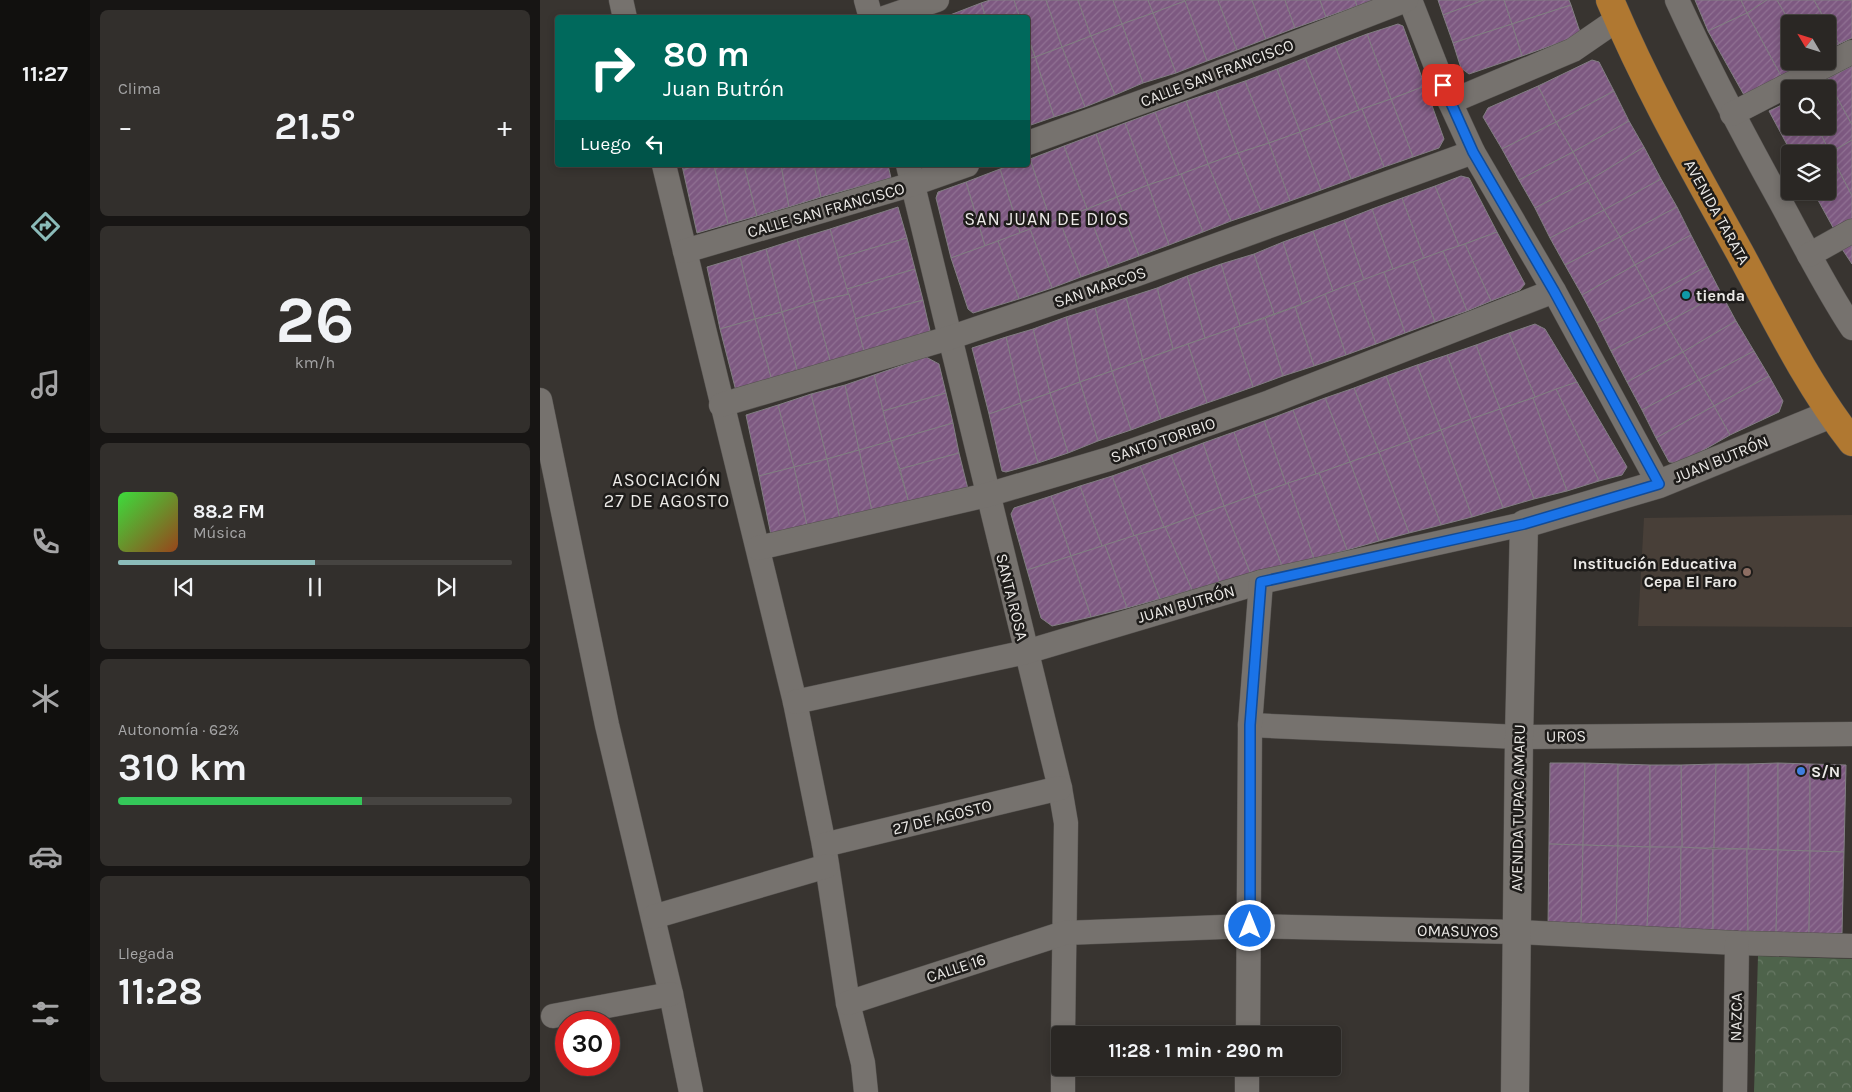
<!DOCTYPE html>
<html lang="es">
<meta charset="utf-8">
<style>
:root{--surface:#2a2724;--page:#322f2c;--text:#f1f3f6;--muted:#a5a5a6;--line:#464441;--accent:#8bbbb9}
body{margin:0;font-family:Karla,sans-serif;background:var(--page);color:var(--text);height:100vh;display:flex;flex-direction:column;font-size:19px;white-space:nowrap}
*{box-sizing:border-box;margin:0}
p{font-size:16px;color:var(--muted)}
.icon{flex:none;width:28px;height:28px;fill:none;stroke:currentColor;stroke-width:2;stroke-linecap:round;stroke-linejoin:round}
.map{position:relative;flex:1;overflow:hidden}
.sheet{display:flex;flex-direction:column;gap:10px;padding:10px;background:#171514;width:450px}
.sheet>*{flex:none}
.guide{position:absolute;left:15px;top:15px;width:475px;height:152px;border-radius:5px;box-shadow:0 2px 8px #0003,0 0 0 1px var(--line);background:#00695c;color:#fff;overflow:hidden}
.needle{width:32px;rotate:308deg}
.tools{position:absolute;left:1241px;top:15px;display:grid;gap:10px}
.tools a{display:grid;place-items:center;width:55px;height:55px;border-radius:5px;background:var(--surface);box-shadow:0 2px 8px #0003,0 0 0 1px var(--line);font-size:25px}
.speed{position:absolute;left:15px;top:1011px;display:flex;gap:10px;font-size:25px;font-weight:700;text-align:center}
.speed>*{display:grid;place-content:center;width:65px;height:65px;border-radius:50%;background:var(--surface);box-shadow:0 2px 8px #0003,0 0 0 1px var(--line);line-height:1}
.speed .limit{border:8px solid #d22;background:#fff;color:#111}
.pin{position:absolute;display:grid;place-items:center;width:42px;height:42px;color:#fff;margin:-21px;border-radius:10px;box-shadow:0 2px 8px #0006}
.me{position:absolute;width:55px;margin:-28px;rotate:0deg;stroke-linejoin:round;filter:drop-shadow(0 0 4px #0008)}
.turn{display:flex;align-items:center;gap:18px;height:105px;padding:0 25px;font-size:22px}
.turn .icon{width:65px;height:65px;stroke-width:2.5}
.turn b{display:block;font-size:35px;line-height:42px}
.then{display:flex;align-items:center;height:48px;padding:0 25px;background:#0003;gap:10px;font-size:19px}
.big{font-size:38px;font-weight:700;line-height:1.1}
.sheet .tile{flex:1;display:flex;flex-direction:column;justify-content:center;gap:8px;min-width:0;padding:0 18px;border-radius:8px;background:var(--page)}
.sheet .dial{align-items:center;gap:0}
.dial b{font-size:65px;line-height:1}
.song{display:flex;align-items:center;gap:15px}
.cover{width:60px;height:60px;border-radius:8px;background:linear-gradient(135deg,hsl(120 70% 55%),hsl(20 70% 35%))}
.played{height:5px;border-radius:2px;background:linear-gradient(90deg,var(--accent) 50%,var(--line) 50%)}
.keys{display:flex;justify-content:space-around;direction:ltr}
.heat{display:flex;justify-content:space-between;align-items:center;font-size:28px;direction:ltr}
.charge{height:8px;border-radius:4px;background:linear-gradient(90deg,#34c759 62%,var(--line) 0)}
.trip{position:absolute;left:511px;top:1026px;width:290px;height:50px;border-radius:5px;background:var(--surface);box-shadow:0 2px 8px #0003,0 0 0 1px var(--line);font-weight:700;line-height:50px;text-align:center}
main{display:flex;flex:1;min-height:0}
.menu{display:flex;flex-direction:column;width:90px;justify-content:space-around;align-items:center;background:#11100e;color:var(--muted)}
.menu .icon{width:35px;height:35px}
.menu .selected{color:var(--accent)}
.menu b{font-size:22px;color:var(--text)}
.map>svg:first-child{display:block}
</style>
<main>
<nav class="menu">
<b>11:27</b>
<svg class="icon selected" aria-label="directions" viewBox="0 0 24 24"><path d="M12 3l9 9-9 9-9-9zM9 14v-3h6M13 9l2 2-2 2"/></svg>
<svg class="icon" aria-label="music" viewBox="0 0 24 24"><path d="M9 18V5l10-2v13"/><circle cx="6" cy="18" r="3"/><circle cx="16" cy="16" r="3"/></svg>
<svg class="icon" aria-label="phone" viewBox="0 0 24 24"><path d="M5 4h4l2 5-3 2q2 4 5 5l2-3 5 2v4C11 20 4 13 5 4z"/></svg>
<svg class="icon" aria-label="climate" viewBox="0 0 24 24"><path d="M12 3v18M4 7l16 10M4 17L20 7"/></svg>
<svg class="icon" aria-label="car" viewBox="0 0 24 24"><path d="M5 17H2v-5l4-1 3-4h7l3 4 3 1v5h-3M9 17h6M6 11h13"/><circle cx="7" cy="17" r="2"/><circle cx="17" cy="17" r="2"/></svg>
<svg class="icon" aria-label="filters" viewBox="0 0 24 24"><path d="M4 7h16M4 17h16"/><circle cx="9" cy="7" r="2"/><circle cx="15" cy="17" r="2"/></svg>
</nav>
<section class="sheet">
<div class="tile"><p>Clima</p>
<div class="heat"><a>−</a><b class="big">21.5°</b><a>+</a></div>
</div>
<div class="tile dial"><b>26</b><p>km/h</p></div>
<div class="tile">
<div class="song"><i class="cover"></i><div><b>88.2 FM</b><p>Música</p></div></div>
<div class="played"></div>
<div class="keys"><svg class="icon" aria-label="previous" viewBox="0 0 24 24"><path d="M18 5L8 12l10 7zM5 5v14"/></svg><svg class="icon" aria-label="pause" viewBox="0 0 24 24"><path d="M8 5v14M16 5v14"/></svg><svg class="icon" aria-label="next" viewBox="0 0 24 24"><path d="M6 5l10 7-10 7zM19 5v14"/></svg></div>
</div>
<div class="tile"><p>Autonomía · 62%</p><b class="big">310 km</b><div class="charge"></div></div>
<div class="tile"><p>Llegada</p><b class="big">11:28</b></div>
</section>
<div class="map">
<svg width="1312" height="1092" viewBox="0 0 1312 1092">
<defs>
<pattern id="forest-crowns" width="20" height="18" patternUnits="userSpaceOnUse" patternTransform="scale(1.25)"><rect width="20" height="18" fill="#4e634b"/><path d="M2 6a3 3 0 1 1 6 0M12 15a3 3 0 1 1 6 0" fill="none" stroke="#687965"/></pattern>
<pattern id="building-hatch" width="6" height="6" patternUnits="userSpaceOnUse" patternTransform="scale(1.25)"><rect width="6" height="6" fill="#7d5981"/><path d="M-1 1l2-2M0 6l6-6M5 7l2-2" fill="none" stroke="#907193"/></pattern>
</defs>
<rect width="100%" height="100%" fill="#383430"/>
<path fill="#483f38" d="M1312 515V627L1098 626 1104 518Z"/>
<path fill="url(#forest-crowns)" d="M1218 956 1312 959V1092H1214Z"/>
<g fill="url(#building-hatch)" stroke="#827e83">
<path d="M450 0H474L480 18H446L441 3Z"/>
<path d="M474 0H506L522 47 495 57 488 37V18H480Z"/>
<path d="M506 0H538L551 36 522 47Z"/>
<path d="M538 0H573L582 24 551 36Z"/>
<path d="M573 0H608L613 13 582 24Z"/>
<path d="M608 0H644L645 1 613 13Z"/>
<path d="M647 0H678L697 50 667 61 645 1Z"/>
<path d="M678 0H712L726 39 697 50Z"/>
<path d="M712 0H745L755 28 726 39Z"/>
<path d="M745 0H780L786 17 755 28Z"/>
<path d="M780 0H815L817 6 786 17Z"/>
<path d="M815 0H833L817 6Z"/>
<path d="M898 0H944L903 15Z"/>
<path d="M944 0H964L972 24 913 43 903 15Z"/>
<path d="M964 0H1029L1031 5 972 24Z"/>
<path d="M1155 0H1201L1207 13 1168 31Z"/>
<path d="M1201 0H1227L1207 13Z"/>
<path d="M1227 0H1237L1251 24 1250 61H1270L1241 76 1207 13Z"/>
<path d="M1237 0H1274L1287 24H1251Z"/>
<path d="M1274 0H1312V38L1299 44Z"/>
<path d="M645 1 667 61 636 73 613 13Z"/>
<path d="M441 3 446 18H411L410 15Z"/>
<path d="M1031 5 1041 35 982 56 972 24Z"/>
<path d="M613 13 636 73 603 83 582 24Z"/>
<path d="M1207 13 1241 76 1204 95 1168 31Z"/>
<path d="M582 24 603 83 575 95 551 36Z"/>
<path d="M858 24 863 26 885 86 851 99 827 34Z"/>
<path d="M972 24 982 56 929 74 921 68 913 43Z"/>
<path d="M1288 24 1299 44 1288 51Z"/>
<path d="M827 34 851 99 819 110 795 46Z"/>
<path d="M551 36 575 95 545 107 522 47Z"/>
<path d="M488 37 495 57 488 59Z"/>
<path d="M795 46 819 110 790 121 765 58Z"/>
<path d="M522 47 545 107 514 117 495 57Z"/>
<path d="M495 57 514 117 488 126V59Z"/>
<path d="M765 58 790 121 760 132 737 69Z"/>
<path d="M1052 60 1059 62 1074 91 1016 122 998 86Z"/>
<path d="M1312 66V125L1287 79Z"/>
<path d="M737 69 760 132 729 143 705 81Z"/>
<path d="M1287 79 1312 125V140L1290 153 1277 126H1288V89H1272Z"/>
<path d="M705 81 729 143 698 153 676 91Z"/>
<path d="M885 86 904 139 899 148 873 157 851 99Z"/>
<path d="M998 86 1016 122 962 149 943 117 948 108Z"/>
<path d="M676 91 698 153 668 164 646 101Z"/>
<path d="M1074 91 1089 121 1033 152 1016 122Z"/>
<path d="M851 99 873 157 844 167 822 109Z"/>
<path d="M646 101 668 164 639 175 615 112Z"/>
<path d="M1250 101V126H1277L1290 153 1288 154H1252L1229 111Z"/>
<path d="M822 109 844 167 811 179 790 121Z"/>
<path d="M615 112 639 175 608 185 585 123Z"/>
<path d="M790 121 811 179 781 190 760 132Z"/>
<path d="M1089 121 1104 147 1048 181 1033 152Z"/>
<path d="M1016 122 1033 152 979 180 962 149Z"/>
<path d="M585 123 608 185 577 197 556 134Z"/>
<path d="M760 132 781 190 750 201 729 143Z"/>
<path d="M556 134 577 197 547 209 524 146Z"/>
<path d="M1312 140V196L1290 153Z"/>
<path d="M729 143 750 201 721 211 698 153Z"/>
<path d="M524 146 547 209 511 222 490 159Z"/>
<path d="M1104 147 1121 179 1064 210 1048 181Z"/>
<path d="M1033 152 1048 181 995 208 979 180Z"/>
<path d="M698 153 721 211 691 221 668 164Z"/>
<path d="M1290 153 1312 196V221L1295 231 1273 191H1288V154Z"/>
<path d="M490 159 511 222 480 233 460 169 473 165H488V160Z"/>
<path d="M668 164 691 221 663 232 641 174Z"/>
<path d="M142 165H157L143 170Z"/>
<path d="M157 165H174L188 224 157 233 143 170Z"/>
<path d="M174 165H204L217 216 188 224Z"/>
<path d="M204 165H241L249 207 217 216Z"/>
<path d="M241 165H274L281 197 249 207Z"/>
<path d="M274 165H348L351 178 281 197Z"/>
<path d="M460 169 480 233 445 246 426 182Z"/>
<path d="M641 174 663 232 629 245 608 185Z"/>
<path d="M921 176 929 178 957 232 919 246 895 186Z"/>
<path d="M1121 179 1137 207 1080 237 1064 210Z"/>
<path d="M1048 181 1064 210 1010 238 995 208Z"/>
<path d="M426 182 445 246 411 258 396 198 398 192Z"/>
<path d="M608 185 629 245 599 256 577 197Z"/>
<path d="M895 186 919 246 884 258 862 198Z"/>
<path d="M577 197 599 256 569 267 547 209Z"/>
<path d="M862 198 884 258 853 269 832 209Z"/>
<path d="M358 207 367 238 298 258 290 229Z"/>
<path d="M1137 207 1151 235 1095 265 1080 237Z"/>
<path d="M547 209 569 267 541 277 519 219Z"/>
<path d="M832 209 853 269 824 280 804 220Z"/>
<path d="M1064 210 1080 237 1025 265 1010 238Z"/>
<path d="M519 219 541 277 512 288 490 229Z"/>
<path d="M804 220 824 280 793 291 773 231Z"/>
<path d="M290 229 309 294 274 302 257 239Z"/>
<path d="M490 229 512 288 479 299 458 241Z"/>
<path d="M773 231 793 291 762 304 743 242Z"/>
<path d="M957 232 985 284 980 290 951 301 925 244Z"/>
<path d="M1151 235 1167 266 1112 296 1095 265Z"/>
<path d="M1080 237 1095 265 1042 295 1025 265Z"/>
<path d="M367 238 375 269 307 289 298 258Z"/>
<path d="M257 239 274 302 242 312 226 249Z"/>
<path d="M458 241 479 299 433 313 428 309 411 258Z"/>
<path d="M743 242 762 304 734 314 714 254Z"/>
<path d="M925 244 951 301 927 311 903 251Z"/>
<path d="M1312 245V264L1302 249Z"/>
<path d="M226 249 242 312 215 319 200 257Z"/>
<path d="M903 251 927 311 895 322 873 262Z"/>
<path d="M714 254 734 314 700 326 681 264Z"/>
<path d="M200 257 215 319 180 329 167 267Z"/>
<path d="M873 262 895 322 865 333 844 272Z"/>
<path d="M681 264 700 326 665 338 647 276Z"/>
<path d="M1095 265 1112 296 1057 323 1042 295Z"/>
<path d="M1167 266 1181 293 1126 323 1112 296Z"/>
<path d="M375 269 383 300 315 319 307 289Z"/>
<path d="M844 272 865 333 836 344 814 283Z"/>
<path d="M647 276 665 338 633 349 617 288Z"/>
<path d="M814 283 836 344 806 355 785 294Z"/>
<path d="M617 288 633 349 603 360 586 298Z"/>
<path d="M1181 293 1196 321 1143 352 1126 323Z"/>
<path d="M309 294 325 354 291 364 274 302Z"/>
<path d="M785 294 806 355 774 366 755 307Z"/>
<path d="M1112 296 1126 323 1071 351 1057 323Z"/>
<path d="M586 298 603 360 572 371 555 308Z"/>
<path d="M383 300 391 335 325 354 315 319Z"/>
<path d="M274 302 291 364 258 374 242 312Z"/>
<path d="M755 307 774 366 743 376 725 318Z"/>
<path d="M555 308 572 371 540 382 526 317Z"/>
<path d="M242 312 258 374 232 381 215 319Z"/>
<path d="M526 317 540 382 510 393 493 329Z"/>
<path d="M725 318 743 376 713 387 694 328Z"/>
<path d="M215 319 232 381 196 391 180 329Z"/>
<path d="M1196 321 1214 351 1159 380 1143 352Z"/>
<path d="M1126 323 1143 352 1087 382 1071 351Z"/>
<path d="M995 324 1005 329 1037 382 995 397 969 333Z"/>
<path d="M694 328 713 387 667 403 648 344Z"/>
<path d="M493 329 510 393 481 403 466 337Z"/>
<path d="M969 333 995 397 960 409 936 345Z"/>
<path d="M466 337 481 403 449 414 432 348Z"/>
<path d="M648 344 667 403 621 419 603 360Z"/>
<path d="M936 345 960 409 931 419 907 355Z"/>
<path d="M1214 351 1229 376 1174 406 1159 380Z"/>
<path d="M1143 352 1159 380 1102 410 1087 382Z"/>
<path d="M907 355 931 419 901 430 877 365Z"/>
<path d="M386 357 399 364 406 393 343 411 334 375Z"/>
<path d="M603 360 621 419 591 430 572 371Z"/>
<path d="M877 365 901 430 870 441 846 376Z"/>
<path d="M572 371 591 430 558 441 540 382Z"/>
<path d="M334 375 351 441 319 450 305 385Z"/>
<path d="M846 376 870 441 839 452 814 388Z"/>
<path d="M1229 376 1243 401 1239 412 1190 435 1174 406Z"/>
<path d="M1159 380 1174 406 1116 438 1102 410Z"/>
<path d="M540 382 558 441 528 453 510 393Z"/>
<path d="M1037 382 1087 467 1082 475 1059 481 1016 389Z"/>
<path d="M305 385 319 450 287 459 271 394Z"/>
<path d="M814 388 839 452 810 462 785 398Z"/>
<path d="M1016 389 1059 481 1027 491 993 398Z"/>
<path d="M406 393 413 423 351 441 343 411Z"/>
<path d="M510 393 528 453 498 463 481 403Z"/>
<path d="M271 394 287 459 254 467 238 405Z"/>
<path d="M785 398 810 462 776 474 753 410Z"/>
<path d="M993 398 1027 491 994 499 960 409Z"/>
<path d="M481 403 498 463 466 472 462 471 449 414Z"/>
<path d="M238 405 254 467 219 476 206 415Z"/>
<path d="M1174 406 1190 435 1141 463 1129 462 1116 438Z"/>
<path d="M960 409 994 499 963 508 931 419Z"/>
<path d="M753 410 776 474 746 484 724 421Z"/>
<path d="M931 419 963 508 932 517 901 430Z"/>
<path d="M724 421 746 484 715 495 694 432Z"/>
<path d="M413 423 419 453 360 469 351 441Z"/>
<path d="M901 430 932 517 901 525 870 441Z"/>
<path d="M694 432 715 495 684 506 663 443Z"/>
<path d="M351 441 369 503 332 511 319 450Z"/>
<path d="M870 441 901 525 869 533 839 452Z"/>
<path d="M663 443 684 506 655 516 631 455Z"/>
<path d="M319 450 332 511 300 519 287 459Z"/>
<path d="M839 452 869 533 839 541 810 462Z"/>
<path d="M419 453 428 489 369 503 360 469Z"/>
<path d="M631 455 655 516 624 527 600 466Z"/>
<path d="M287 459 300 519 267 526 254 467Z"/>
<path d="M810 462 839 541 807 550 779 473Z"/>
<path d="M600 466 624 527 594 536 572 476Z"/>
<path d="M254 467 267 526 231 535 219 476Z"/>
<path d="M779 473 807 550 774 559 748 483Z"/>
<path d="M572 476 594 536 562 546 540 486Z"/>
<path d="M748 483 774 559 742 566 715 495Z"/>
<path d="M540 486 562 546 531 556 511 496Z"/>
<path d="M715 495 742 566 711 575 684 506Z"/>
<path d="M511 496 531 556 487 570 471 514 474 508Z"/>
<path d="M684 506 711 575 680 582 655 516Z"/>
<path d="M655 516 680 582 652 590 625 527Z"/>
<path d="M625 527 652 590 620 599 596 535Z"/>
<path d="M596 535 620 599 587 608 565 545Z"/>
<path d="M565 545 587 608 551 617 531 556Z"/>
<path d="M531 556 551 617 512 626 501 618 487 570Z"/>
<path d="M1010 763H1045L1043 845 1009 844Z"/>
<path d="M1045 763 1078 764V846L1043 845Z"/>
<path d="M1238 763V850L1208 849V764Z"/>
<path d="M1238 763 1270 764V851L1238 850Z"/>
<path d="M1078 764 1110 765V847L1078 846Z"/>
<path d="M1176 764 1174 848H1142L1141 765Z"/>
<path d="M1176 764H1208V849L1174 848Z"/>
<path d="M1270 764 1306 765 1304 852 1270 851Z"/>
<path d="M1110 765H1141L1142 848 1110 847Z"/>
<path d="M1009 844 1043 845 1041 926H1008Z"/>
<path d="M1043 845 1078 846 1076 927 1041 926Z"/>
<path d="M1078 846 1110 847 1107 930 1076 927Z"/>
<path d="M1110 847H1141L1140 931 1107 930Z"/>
<path d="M1141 847 1173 849V933L1140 931Z"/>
<path d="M1173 849H1207L1208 933H1173Z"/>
<path d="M1207 849 1238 850 1236 934 1208 933Z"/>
<path d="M1238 850 1270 851 1269 934H1236Z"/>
<path d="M1270 851 1304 852 1302 933 1269 934Z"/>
</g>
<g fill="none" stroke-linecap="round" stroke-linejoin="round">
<g stroke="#54514e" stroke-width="25">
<g id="minor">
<path d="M81 0 85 18"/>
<path d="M326 0 331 18"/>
<path d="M870 0 910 102 933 152 1014 291 1119 484"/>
<path d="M1137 0C1168 68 1203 134 1239 199 1263 243 1285 287 1312 328"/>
<path d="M344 18 397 0"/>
<path d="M910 102 1033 50 1078 19"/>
<path d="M1192 114 1312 52"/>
<path d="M488 143 632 91 866 0"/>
<path d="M124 165 255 702 284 845 308 1003 323 1063 326 1092"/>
<path d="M368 165 520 788 526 823 523 1035"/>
<path d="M145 251 373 184 427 165"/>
<path d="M1269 255 1312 231"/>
<path d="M0 400 67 725 131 994 151 1092"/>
<path d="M181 405 409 338 592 276 933 152"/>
<path d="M218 548 447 495 569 459 730 402 1014 291"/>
<path d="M255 702 486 652 721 582 984 524"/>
<path d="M710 725 979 737 1312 734"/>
<path d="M284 845 520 788"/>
<path d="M113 917 287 866"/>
<path d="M308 1003 524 933 709 926 977 932 1197 943 1312 946"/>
<path d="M13 1016 131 994"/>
<path d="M708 1035 710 725 721 582"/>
<path d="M523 1092V1068"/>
<path d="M707 1092V1068"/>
<path d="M1195 1092 1197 943"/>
</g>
</g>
<g stroke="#54514e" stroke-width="29">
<path id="tertiary" d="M975 1092 979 737 984 524 1119 484 1291 414"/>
</g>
<g stroke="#54514e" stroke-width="29">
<path id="trunk" d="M1070 0C1107 88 1154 170 1200 253 1235 318 1267 384 1312 442"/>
</g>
<use href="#minor" stroke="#76726e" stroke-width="24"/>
<use href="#tertiary" stroke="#76726e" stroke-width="28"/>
<use href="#trunk" stroke="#b07831" stroke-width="28"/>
</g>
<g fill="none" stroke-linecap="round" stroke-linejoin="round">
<g stroke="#114b97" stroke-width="12">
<path id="route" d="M710 926V725L721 582 984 524 1119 484 1014 291 933 152 903 85"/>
</g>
<use href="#route" stroke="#1a73e8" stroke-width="9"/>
</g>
<circle fill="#0f9aa8" stroke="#1e1c1a" stroke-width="2" cx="1146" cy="295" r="5"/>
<circle fill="#8d6e63" stroke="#1e1c1a" stroke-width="2" cx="1207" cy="572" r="5"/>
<circle fill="#3f7fe0" stroke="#1e1c1a" stroke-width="2" cx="1261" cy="771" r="5"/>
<g text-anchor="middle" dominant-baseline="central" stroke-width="5" stroke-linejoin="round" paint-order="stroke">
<g font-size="16" fill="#ebe9e6" stroke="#1e1c1a">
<text transform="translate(677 73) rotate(-21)">CALLE SAN FRANCISCO</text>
<text transform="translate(286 210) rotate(-16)">CALLE SAN FRANCISCO</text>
<text transform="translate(1177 212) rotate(61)">AVENIDA TARATA</text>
<text transform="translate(560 287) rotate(-19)">SAN MARCOS</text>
<text transform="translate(623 440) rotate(-19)">SANTO TORIBIO</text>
<text transform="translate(1181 459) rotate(-22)">JUAN BUTRÓN</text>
<text transform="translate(472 597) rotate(76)">SANTA ROSA</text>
<text transform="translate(646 604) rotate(-16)">JUAN BUTRÓN</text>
<text transform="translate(1026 736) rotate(-1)">UROS</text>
<text transform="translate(978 808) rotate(-89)">AVENIDA TUPAC AMARU</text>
<text transform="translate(402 817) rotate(-14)">27 DE AGOSTO</text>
<text transform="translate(918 931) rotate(1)">OMASUYOS</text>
<text transform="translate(416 968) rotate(-18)">CALLE 16</text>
<text transform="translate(1196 1017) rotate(-89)">NAZCA</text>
</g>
<g font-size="16" font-weight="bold" fill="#ebe9e6" stroke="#1e1c1a" text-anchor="start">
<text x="1156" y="295">tienda</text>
<text x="1197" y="563" text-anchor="end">Institución Educativa<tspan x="1197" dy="18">Cepa El Faro</tspan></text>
<text x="1271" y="771">S/N</text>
</g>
<g font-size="18" letter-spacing="1" fill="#ebe9e6" stroke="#1e1c1a">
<text x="507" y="219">SAN JUAN DE DIOS</text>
<text x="127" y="480">ASOCIACIÓN<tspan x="127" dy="21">27 DE AGOSTO</tspan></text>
</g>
</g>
</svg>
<div class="tools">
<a><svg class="needle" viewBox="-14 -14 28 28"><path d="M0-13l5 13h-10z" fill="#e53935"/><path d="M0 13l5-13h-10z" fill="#a5a5a6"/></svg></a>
<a><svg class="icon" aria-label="search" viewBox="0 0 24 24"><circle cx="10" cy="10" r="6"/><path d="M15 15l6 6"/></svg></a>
<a><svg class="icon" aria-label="layers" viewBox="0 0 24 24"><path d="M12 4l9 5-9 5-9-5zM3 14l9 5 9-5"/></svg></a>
</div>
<div class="speed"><div class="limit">30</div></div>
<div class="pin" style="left:903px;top:85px;background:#d93025"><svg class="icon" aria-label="arrive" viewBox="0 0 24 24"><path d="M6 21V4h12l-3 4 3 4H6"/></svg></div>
<svg class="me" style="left:710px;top:926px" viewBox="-20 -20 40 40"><circle r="17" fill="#1a73e8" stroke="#fff" stroke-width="3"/><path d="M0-11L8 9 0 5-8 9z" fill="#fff"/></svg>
<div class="trip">11:28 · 1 min · 290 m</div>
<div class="guide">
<div class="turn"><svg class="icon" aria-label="right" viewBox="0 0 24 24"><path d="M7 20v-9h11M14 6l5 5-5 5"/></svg><div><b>80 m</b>Juan Butrón</div></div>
<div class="then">Luego<svg class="icon" aria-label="left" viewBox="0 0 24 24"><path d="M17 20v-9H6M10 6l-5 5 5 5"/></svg></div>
</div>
</div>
</main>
